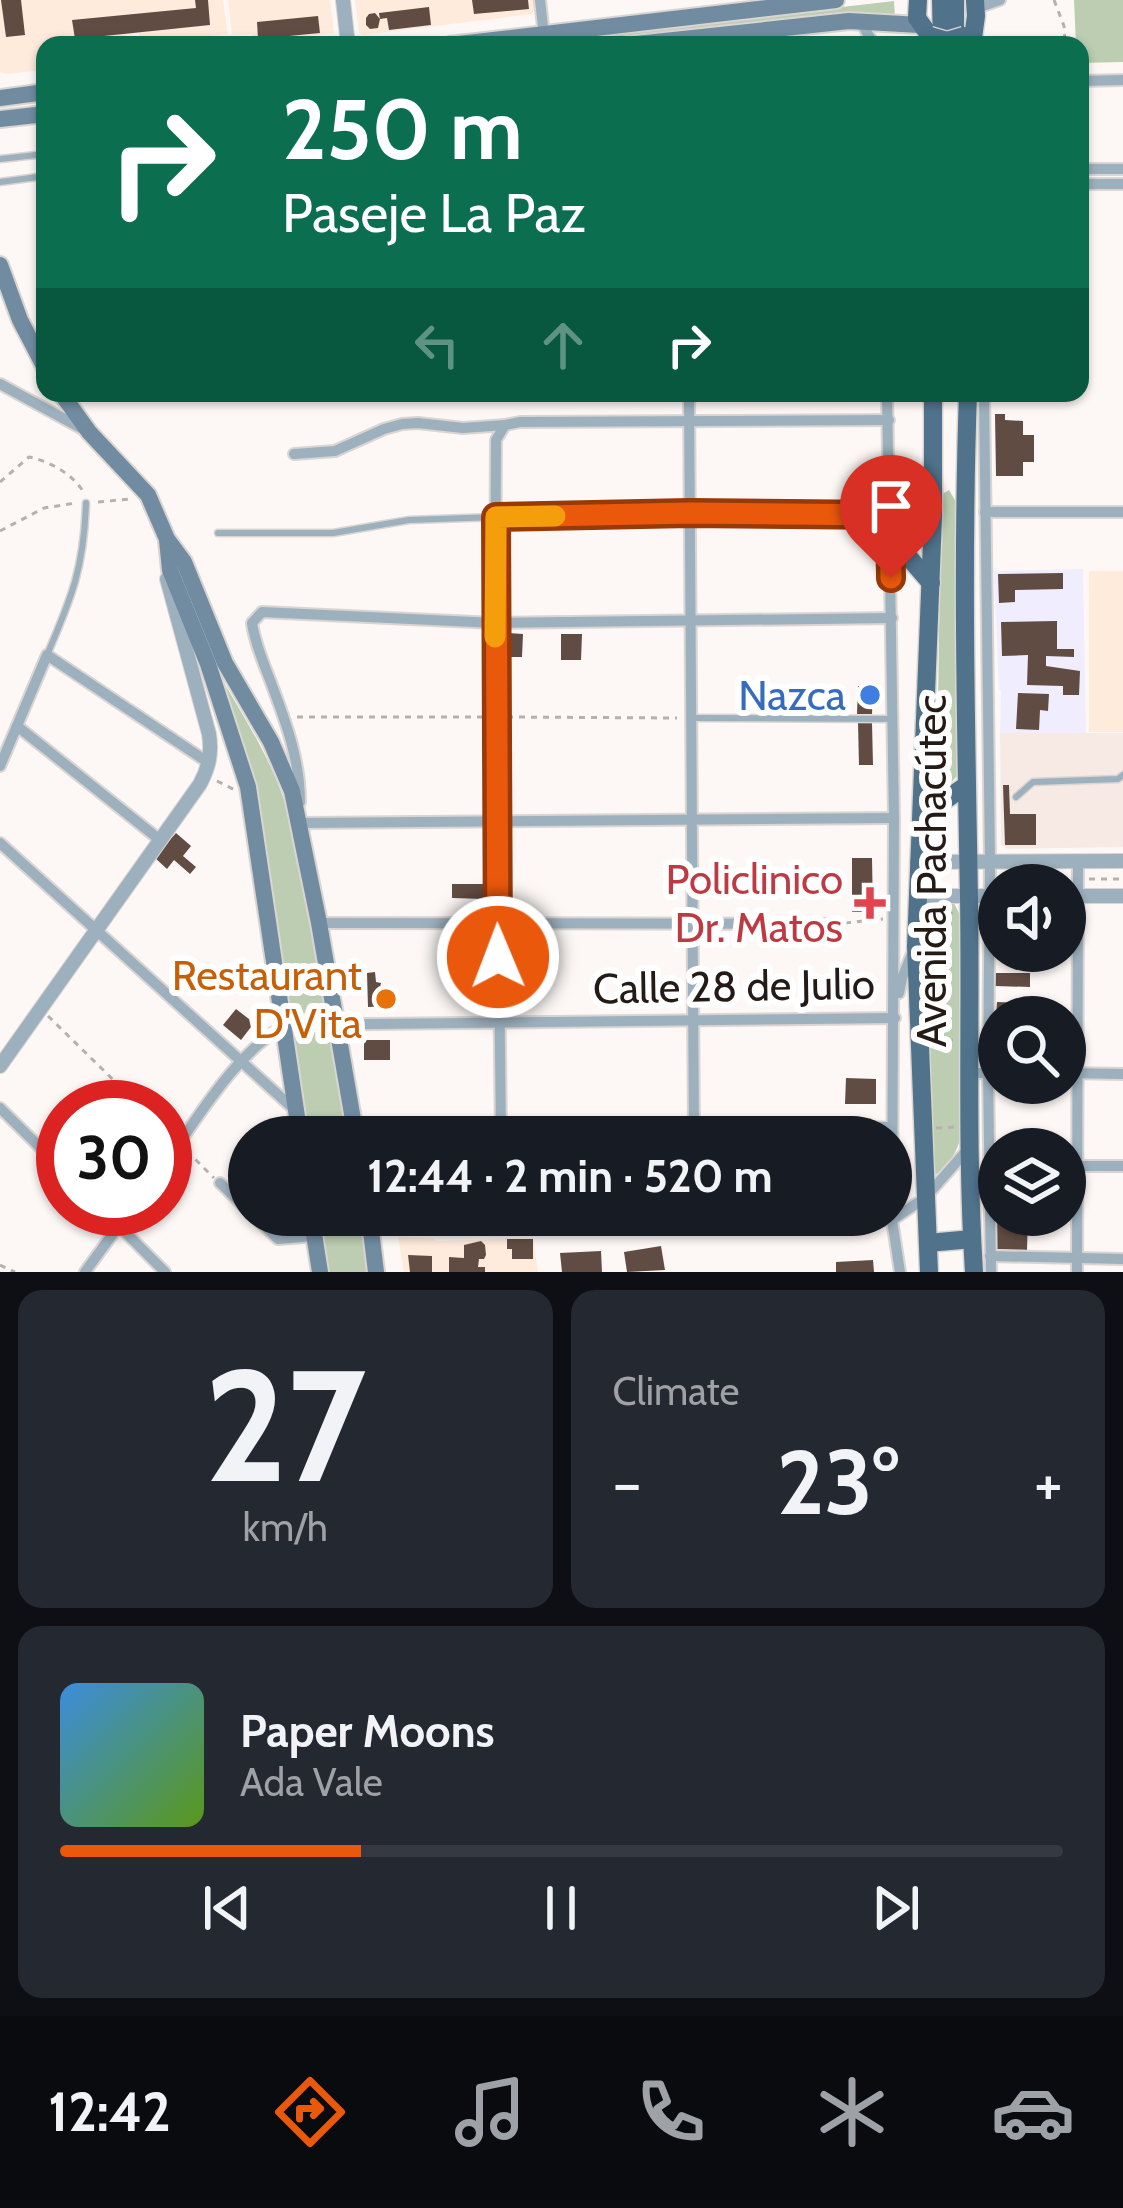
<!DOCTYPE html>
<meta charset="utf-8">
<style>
:root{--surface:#171b24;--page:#242831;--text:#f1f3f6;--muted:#9ea1a6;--line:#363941;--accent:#ea580c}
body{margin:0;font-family:Cabin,sans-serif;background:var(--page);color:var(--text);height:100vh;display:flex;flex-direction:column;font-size:45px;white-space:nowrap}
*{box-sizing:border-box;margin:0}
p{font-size:39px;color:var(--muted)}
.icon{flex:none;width:66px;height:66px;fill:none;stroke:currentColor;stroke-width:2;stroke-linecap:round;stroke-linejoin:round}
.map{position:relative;height:1272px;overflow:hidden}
.side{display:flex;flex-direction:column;gap:18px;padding:18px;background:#0d0f14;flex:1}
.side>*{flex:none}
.banner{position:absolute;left:36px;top:36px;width:1053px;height:366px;border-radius:24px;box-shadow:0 3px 9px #0004;background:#0b6e4f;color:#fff;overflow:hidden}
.controls{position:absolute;left:978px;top:864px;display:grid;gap:24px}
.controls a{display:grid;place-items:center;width:108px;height:108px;border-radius:50%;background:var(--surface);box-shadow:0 3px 9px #0004;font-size:60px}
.speed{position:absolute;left:36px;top:1080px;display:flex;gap:24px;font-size:60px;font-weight:700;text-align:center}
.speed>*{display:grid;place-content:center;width:156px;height:156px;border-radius:50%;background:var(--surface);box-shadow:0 3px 9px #0004;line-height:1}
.speed .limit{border:18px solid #d22;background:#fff;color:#111}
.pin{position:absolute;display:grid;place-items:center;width:102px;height:102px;color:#fff;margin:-123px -51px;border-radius:50% 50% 50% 0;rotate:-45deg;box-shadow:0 0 12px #0007}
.pin .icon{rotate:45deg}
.me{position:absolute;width:132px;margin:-66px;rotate:359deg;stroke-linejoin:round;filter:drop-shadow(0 0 9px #0008)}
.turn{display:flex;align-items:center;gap:42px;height:252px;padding:0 48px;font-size:54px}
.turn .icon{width:156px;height:156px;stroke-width:2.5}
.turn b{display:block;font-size:84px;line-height:102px}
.lanes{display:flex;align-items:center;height:114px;padding:0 48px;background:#0003;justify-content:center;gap:60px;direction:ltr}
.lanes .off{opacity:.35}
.big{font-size:90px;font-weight:700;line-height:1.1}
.side .card{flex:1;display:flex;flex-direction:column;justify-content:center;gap:18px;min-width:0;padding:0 42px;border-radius:24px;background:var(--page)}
.side .dial{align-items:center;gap:0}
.dial b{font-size:156px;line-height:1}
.song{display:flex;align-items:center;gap:36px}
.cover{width:144px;height:144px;border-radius:18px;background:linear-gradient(135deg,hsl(210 70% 55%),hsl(90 70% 35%))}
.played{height:12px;border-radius:6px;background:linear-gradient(90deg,var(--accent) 30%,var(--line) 30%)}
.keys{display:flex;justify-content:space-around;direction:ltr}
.heat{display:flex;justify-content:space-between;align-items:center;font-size:66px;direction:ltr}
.side .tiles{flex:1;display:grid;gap:18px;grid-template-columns:1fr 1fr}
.card:last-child{grid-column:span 2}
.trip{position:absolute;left:228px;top:1116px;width:684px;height:120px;border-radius:60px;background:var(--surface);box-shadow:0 3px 9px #0004;font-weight:700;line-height:120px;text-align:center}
.dock{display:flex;height:192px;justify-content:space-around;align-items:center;background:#090b0e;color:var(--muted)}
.dock .icon{width:84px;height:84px}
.dock .selected{color:var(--accent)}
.dock b{font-size:54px;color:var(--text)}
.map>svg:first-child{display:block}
</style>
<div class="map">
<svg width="1123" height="1272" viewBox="0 0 1123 1272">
<rect width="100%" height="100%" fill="#fdf8f6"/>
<path fill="#f7eae4" d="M1000 733H1123V847L1008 849 1001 845Z"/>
<g fill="#ffebdc">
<path d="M0 0H223L228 34 147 43 141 40 139 33 125 35 126 45H45V70L6 74 0 72Z"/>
<path d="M228 0H330L334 33 253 42 252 34 232 35Z"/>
<path d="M355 0H534L535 10 531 14 363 35 359 33Z"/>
<rect x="1089" y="571" width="34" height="161"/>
<path d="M398 1237 433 1238 437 1241 533 1238 538 1272H404Z"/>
</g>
<path fill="#f0edfe" d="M1083 569 1086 733H1000L1001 691 999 690 994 571Z"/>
<g fill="#bccdb1">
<path d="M1074 0H1123V62L1080 63V45H1076Z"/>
<path d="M894 1 895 18 827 16 574 45H512Z"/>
<path d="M949 490 955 500 957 776 948 786 937 777 941 495Z"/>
<path d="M221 678C243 715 267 753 282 794 308 865 315 941 327 1015L323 1017H295L288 1011Z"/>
<path d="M938 900 953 901 961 917 959 1143C955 1155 946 1170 934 1175L924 919Z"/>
<path d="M328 1028 331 1032 350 1137H305L292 1030Z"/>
<path d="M317 1215H362L369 1272H325Z"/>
</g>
<g fill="#604c43">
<path d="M1 0H21L25 35 6 37Z"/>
<path d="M195 0H208L210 25 75 39 72 20 196 8Z"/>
<path d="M472 0H528L529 9 474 14Z"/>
<path d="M429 7 431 25 389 30 387 18 380 19 378 28 370 29 366 25V18L369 14 375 13 380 19 379 13Z"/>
<path d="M318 16 320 33 258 39 257 22Z"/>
<path d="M995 414H1005V420L1023 421V435H1034V462H1023V476H996Z"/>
<path d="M1063 573V589L1015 590V602L999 603 998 574Z"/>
<path d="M1057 621V649H1074V657L1046 656V666L1080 671 1079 695H1063V686L1027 685 1028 655 1002 656 1001 622Z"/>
<path d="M508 633 523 634 522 657H504V637Z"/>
<path d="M561 634H582L581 660H561Z"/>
<path d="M858 686 873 687 872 714H857Z"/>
<path d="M1018 693 1049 694 1048 711 1040 710 1039 730 1016 729Z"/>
<path d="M858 723H872L873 765H859Z"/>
<path d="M1003 785H1009L1010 814H1036V845H1005Z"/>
<path d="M176 833 191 846 183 856 196 867 190 874 174 860 167 869 154 857Z"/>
<path d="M852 858H872L873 912H852Z"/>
<path d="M452 884H485V899L452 898Z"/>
<path d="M375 972 376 982 381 983 380 988 389 987 390 1006 368 1007 367 973Z"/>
<path d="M995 973H1030V987L995 986Z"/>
<path d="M997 1002 1029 1003 1028 1013H1021V1017H996Z"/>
<path d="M236 1009 249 1019 251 1027 241 1040 223 1025Z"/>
<rect x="364" y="1040" width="26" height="20"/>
<path d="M846 1078 876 1079V1104H845Z"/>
<path d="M996 1215H1028L1027 1250 997 1249Z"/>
<path d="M507 1239H533V1259H512V1249H507Z"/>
<path d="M481 1241 485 1245 486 1255 484 1259H479L478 1267H485V1272H449V1257L464 1258V1245Z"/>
<path d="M661 1246 665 1270 627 1272 624 1252Z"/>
<path d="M601 1251 602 1272H562L560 1253Z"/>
<path d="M408 1255 432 1256V1272H410Z"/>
<path d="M873 1260 874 1272H836V1262Z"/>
</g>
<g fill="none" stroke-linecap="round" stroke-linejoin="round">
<g stroke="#dad5d2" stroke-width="9">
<g id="service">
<path d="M0 159 45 154"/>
<path d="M0 182 45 176"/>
<path d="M218 533H333L409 520 496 517 690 513 890 515"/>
<path d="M47 655C72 597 84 567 86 503"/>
<path d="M693 718 893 719"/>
<path d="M1016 797 1033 782 1118 779 1123 775"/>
<path d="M762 1125H890"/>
</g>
</g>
<g stroke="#dad5d2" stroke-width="14">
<g id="minor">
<path d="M540 0 545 45"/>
<path d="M977 8 1000 0"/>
<path d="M861 22 874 45"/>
<path d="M1080 81 1123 80"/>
<path d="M1080 169H1123"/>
<path d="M1080 184H1123"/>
<path d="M0 384 81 428"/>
<path d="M689 393 694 1137"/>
<path d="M887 393 894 818 892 1220 900 1272"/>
<path d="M984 393 990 861 988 1073 991 1272"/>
<path d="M294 454 335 451 384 429 402 424 418 423 463 428 505 425 520 422 889 420"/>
<path d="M985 512H1123"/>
<path d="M17 726 160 840"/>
<path d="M0 766 47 655 209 763"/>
<path d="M300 802C300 762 287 725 273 688 265 666 255 645 252 623L262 612 495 623 892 618"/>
<path d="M300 820V823L894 818"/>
<path d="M0 843 296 1111"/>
<path d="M319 923 836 924"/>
<path d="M899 993 902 978 912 954"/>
<path d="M968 1073H999"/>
<path d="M1065 1073 1123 1074"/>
<path d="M0 1108 63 1170"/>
<path d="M501 1137 495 623 496 440 505 425"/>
<path d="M165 1163C201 1114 232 1058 284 1025L895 1018"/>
<path d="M1076 1166H1123"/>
<path d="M220 1183 249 1211"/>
<path d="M102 1209 165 1272"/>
<path d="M253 1215 278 1239 314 1236"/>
<path d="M370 1221 694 1223 892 1220 925 1198 968 1149"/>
<path d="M990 1256 1123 1259"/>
<path d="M85 1272 131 1209"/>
<path d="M1077 1272 1078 861"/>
</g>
</g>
<g stroke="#dad5d2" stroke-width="16">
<g id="tertiary">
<path d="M343 0 348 45"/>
<path d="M917 862 1123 861"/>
<path d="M917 896H999"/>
<path d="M1065 896H1123"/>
<path d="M0 1066 200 784C209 767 212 753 209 734L167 579"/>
</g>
</g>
<g stroke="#dad5d2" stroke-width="20">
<g id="secondary">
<path d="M450 45 836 0"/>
<path d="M627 45 849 21 920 25"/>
<path d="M0 98 45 92"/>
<path d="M0 119 45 114"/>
<path d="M0 265 20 320 45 368"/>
<path d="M61 393 89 432 148 495 167 539 184 562 225 663 271 742 292 791 319 923 356 1137"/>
<path d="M167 540 170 570 208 664 248 787 300 1137"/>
<path d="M311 1215 320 1272"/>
<path d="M369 1215 376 1272"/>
</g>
</g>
<g stroke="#dad5d2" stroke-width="21">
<g id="primary">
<path d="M918 0 917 18 930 36"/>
<path d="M941 0 942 45"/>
<path d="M955 0V45"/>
<path d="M972 45 976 16 975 0"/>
<path d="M968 393C962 561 966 729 969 897 971 1022 966 1147 974 1272"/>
<path d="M891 537 931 583"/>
<path d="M923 783 934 794 948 798 967 785"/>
<path d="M928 1243 972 1239"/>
<path d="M929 1272 916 946 933 517V393"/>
</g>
</g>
<g stroke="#b7b1ae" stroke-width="3" stroke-dasharray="6 6" stroke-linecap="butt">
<path d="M1054 0 1064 26 1065 45"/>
<path d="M887 37 904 45"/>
<path d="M0 482 29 457C50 461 76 476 85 495"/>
<path d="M98 502 130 499"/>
<path d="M898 516 918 517"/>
<path d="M0 531 44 508 76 503"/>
<path d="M297 717H485"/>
<path d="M507 717 677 718"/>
<path d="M217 781 235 790"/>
<path d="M1001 879H1067"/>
<path d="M1089 879H1123"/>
<path d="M935 914 955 913"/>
<path d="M845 923 883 919"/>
<path d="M48 1016 141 1107"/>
<path d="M935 1040H955"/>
<path d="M512 1124H682"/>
<path d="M704 1124 754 1125"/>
<path d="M936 1128 956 1127"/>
<path d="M187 1151 214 1178"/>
<path d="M0 1265 15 1272"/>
</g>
<use href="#service" stroke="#9db0be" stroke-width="6"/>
<use href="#minor" stroke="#9db0be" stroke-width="10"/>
<use href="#tertiary" stroke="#9db0be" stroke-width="14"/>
<use href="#secondary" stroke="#718ca1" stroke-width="16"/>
<use href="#primary" stroke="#50728b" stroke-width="18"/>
<g stroke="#dad5d2" stroke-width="21" stroke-linecap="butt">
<path id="primary-bridge" d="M930 36 947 41 964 36"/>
</g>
<use href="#primary-bridge" stroke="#50728b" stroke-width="18"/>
</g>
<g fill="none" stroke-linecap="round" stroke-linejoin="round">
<g stroke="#983908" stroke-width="30">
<path id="route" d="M498 957 496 517 690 513 890 515 891 578"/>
</g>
<use href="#route" stroke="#ea580c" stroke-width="21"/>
<path stroke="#f59e0b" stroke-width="21" d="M495 637 496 517 555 516"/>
</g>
<circle fill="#3f7fe0" stroke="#fff" stroke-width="4.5" cx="870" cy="695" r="12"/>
<path fill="#e0444e" stroke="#fff" stroke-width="4.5" d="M864 885h12v12h12v12h-12v12h-12v-12h-12v-12h12z"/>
<circle fill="#e8710a" stroke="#fff" stroke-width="4.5" cx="386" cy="999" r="12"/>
<g text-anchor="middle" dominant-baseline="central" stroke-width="12" stroke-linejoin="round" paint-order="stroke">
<g font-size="42" fill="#366cbe" stroke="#fff" text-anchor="end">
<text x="846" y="695">Nazca</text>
</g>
<g font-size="42" fill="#241b17" stroke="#fff">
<text transform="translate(931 871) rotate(-90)">Avenida Pachacútec</text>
<text transform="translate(734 986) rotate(-1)">Calle 28 de Julio</text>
</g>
<g font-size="42" fill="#be3a42" stroke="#fff" text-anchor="end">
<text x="843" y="879">Policlinico<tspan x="843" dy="48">Dr. Matos</tspan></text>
</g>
<g font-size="42" fill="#c56008" stroke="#fff" text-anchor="end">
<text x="362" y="975">Restaurant<tspan x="362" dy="48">D'Vita</tspan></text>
</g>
</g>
</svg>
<div class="controls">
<a><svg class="icon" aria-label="sound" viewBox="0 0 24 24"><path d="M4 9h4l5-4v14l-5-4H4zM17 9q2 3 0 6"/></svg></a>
<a><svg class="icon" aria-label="search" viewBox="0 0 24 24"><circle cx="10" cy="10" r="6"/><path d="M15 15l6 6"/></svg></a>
<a><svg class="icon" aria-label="layers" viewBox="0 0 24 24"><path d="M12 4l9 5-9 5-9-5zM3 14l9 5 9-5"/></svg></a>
</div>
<div class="speed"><div class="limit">30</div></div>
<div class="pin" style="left:891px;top:578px;background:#d93025"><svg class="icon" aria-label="arrive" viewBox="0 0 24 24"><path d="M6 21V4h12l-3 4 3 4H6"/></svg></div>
<svg class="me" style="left:498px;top:957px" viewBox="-20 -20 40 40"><circle r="17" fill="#ea580c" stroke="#fff" stroke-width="3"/><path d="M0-11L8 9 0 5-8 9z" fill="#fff"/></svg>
<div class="trip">12:44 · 2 min · 520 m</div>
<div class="banner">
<div class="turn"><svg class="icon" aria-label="right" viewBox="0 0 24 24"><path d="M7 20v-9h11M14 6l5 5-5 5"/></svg><div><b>250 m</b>Paseje La Paz</div></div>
<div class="lanes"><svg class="icon off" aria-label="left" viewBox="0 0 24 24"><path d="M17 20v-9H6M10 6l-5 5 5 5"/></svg><svg class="icon off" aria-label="ahead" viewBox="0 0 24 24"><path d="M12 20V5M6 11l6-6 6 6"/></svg><svg class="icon" aria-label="right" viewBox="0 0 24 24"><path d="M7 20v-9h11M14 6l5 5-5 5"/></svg></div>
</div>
</div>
<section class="side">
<div class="tiles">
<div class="card dial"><b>27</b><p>km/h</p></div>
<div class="card"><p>Climate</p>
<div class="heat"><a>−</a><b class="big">23°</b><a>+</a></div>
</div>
<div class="card">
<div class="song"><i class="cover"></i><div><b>Paper Moons</b><p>Ada Vale</p></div></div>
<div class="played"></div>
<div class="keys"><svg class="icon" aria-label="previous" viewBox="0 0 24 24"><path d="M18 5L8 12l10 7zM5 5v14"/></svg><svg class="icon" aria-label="pause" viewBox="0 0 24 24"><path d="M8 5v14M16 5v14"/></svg><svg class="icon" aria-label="next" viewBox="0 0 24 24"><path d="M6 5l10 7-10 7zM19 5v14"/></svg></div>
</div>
</div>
</section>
<nav class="dock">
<b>12:42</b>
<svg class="icon selected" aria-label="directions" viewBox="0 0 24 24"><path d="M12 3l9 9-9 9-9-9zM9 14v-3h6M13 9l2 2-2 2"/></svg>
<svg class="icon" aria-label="music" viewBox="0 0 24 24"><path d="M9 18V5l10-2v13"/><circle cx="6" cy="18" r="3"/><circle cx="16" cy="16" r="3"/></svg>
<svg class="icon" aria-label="phone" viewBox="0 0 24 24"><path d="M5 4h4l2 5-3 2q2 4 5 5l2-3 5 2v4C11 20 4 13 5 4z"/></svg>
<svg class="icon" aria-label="climate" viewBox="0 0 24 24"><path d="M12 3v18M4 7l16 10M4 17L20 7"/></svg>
<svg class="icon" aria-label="car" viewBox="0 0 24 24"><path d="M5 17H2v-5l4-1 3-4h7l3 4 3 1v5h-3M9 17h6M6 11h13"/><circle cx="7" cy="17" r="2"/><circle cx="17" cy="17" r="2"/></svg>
</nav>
